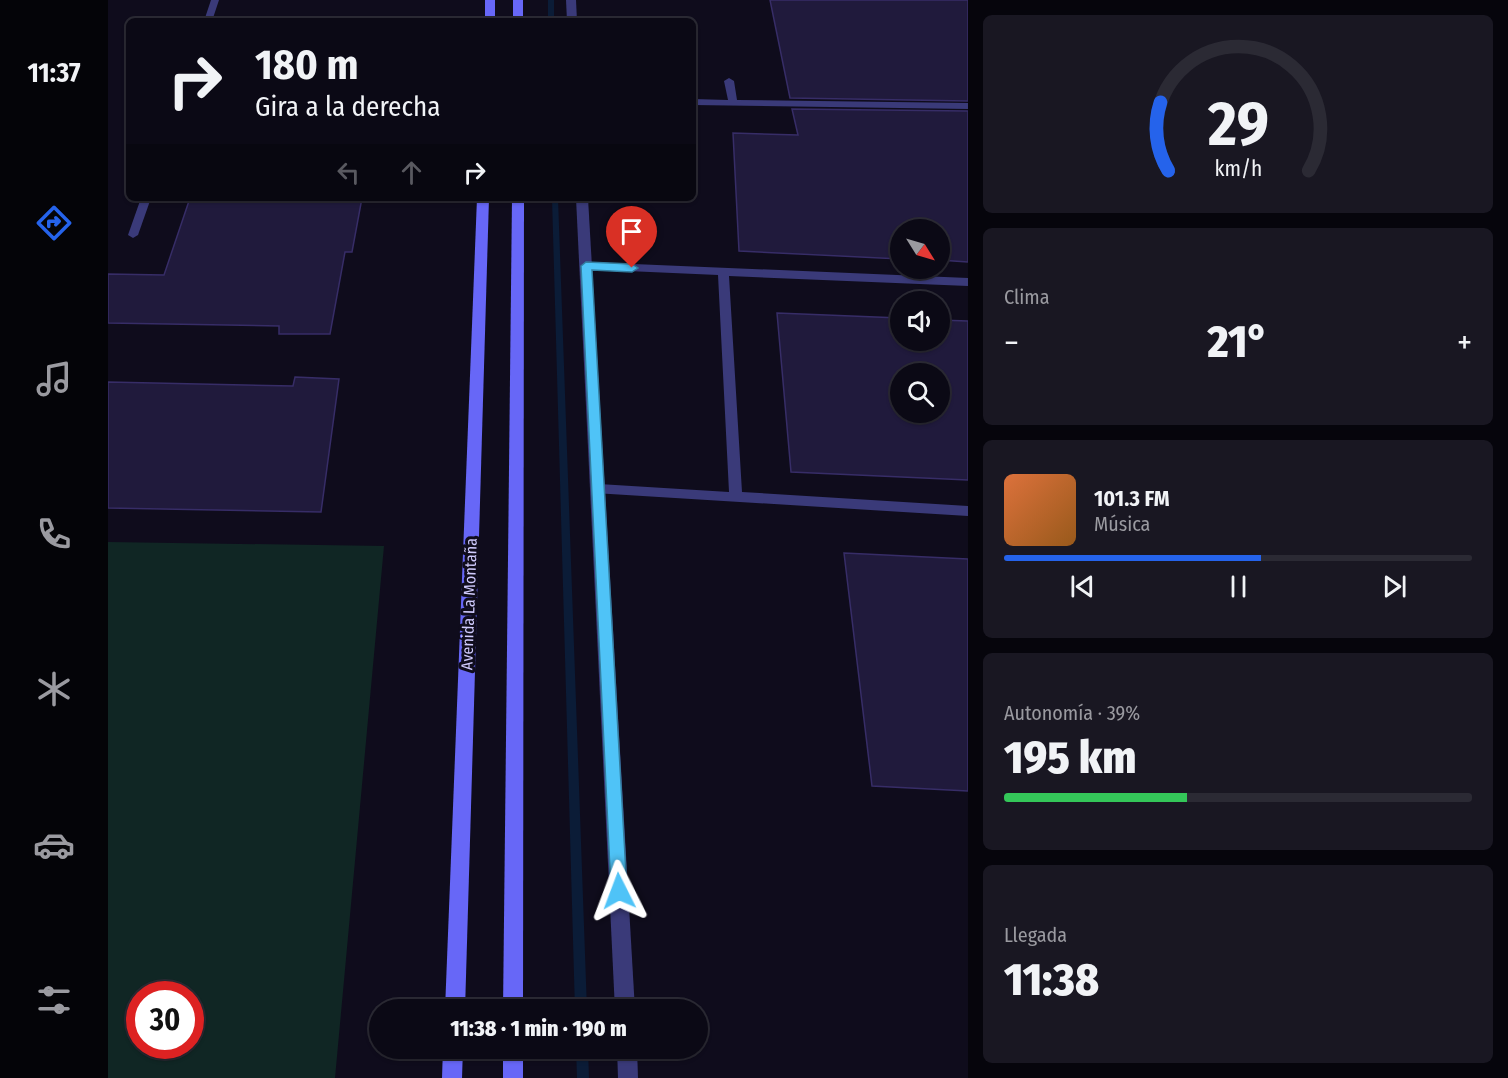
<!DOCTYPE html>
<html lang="es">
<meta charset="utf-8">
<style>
:root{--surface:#0b0915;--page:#191722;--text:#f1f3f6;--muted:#9a9aa0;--line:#2b2a34;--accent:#2563eb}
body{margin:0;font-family:"Fira Sans Condensed",sans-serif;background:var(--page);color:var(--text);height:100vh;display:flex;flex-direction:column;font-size:22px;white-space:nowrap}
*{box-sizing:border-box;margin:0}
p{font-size:20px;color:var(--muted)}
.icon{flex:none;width:33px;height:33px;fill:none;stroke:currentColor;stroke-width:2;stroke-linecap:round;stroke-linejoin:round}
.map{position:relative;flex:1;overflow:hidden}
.drawer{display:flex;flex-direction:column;gap:15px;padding:15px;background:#06050c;width:540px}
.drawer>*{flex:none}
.banner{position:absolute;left:18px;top:18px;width:570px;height:183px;border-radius:9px;box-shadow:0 2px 4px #0004,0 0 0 2px var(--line);background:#0b0915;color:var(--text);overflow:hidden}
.needle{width:39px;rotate:127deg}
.tools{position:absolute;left:782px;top:219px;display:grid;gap:12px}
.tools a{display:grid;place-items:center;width:60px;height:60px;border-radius:50%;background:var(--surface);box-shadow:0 2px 4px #0004,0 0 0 2px var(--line);font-size:30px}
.speed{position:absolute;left:18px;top:981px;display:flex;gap:12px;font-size:30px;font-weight:700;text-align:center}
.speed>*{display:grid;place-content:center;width:78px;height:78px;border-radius:50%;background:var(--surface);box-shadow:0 2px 4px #0004,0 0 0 2px var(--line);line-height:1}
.speed .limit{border:9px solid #d22;background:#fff;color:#111}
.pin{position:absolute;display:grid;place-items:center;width:51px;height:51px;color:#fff;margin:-62px -26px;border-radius:50% 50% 50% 0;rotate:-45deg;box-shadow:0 0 6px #0007}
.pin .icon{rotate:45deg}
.me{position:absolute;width:66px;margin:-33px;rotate:357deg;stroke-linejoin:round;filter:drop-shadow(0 0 4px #0008)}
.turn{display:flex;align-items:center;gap:21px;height:126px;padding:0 30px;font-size:27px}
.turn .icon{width:78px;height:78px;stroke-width:2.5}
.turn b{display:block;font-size:42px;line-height:51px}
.lanes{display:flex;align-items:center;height:57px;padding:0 30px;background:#0003;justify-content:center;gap:30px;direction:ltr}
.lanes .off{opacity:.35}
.big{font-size:45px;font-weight:800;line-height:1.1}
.drawer .card{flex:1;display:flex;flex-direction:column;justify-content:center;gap:9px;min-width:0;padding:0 21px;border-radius:9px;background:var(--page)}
.drawer .dial{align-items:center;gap:0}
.dial svg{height:156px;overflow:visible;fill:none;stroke:var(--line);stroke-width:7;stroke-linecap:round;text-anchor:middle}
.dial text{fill:var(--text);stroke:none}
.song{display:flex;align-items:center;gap:18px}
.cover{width:72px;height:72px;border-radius:9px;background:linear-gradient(135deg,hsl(20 70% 55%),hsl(30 70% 35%))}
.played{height:6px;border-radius:3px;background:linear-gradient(90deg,var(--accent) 55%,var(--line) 55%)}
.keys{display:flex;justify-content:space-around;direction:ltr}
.heat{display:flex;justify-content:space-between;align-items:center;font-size:33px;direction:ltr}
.charge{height:9px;border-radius:4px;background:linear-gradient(90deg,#34c759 39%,var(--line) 0)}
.trip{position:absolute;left:261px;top:999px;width:339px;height:60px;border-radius:30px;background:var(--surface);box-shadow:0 2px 4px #0004,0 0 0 2px var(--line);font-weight:800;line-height:60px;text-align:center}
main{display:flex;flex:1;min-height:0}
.tabs{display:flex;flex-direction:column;width:108px;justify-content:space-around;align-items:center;background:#040408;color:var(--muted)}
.tabs .icon{width:42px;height:42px}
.tabs .on{color:var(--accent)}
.tabs b{font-size:27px;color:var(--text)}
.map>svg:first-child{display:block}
</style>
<main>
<nav class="tabs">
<b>11:37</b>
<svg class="icon on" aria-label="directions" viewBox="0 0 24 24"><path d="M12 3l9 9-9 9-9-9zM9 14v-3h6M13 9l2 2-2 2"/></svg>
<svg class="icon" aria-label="music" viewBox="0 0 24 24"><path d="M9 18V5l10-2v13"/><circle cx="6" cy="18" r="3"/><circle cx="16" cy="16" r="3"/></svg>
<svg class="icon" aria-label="phone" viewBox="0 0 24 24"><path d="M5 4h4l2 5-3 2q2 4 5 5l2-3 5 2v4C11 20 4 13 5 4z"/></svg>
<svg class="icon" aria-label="climate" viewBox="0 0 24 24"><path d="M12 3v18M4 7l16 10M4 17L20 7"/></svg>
<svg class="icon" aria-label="car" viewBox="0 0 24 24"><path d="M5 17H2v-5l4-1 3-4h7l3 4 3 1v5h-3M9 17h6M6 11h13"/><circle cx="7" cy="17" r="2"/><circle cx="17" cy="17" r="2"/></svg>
<svg class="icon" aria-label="filters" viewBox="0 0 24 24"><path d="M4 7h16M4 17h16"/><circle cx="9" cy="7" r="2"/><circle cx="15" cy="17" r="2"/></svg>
</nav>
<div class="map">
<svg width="860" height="1078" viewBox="0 0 860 1078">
<rect width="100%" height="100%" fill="#0f0c1c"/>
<path fill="#102624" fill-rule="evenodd" d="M0 542 276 546 227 1078H0ZM32 994H82V1046H32Z"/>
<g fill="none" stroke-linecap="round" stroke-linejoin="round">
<g fill="#0b1c37" fill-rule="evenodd">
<rect x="440" y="0" width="6" height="21"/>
<path d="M444 198H450L479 1010H467Z"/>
<path d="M468 1048H480L481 1078H469Z"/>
</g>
</g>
<g fill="#201a3c" stroke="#372d67" stroke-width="1.5" fill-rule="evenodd">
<path d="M662 0H860V101L682 98Z"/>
<path d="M684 109 860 111V262L831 260V230H792V259L631 251 625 133 690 135Z"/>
<path d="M82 198H254L244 252H237L222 334H171V326L0 323V274L56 275Z"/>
<path d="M669 313 792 318V340H831V320L860 321V480L683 472ZM792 374H831V412H792Z"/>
<path d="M187 377 231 379 213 512 0 508V382L185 386Z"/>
<path d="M736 553 860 559V791L764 786Z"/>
</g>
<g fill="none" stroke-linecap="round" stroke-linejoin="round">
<g fill="#3a3a79" fill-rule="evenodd">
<path d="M103 0H111L104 21H96Z"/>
<path d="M621 78 626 81 629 100 860 103V109L585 105V99L620 100 616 81Z"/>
<path d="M33 198H43L30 235 25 238 20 235Z"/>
<path d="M478 262 860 278V286L621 276 634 492 860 506V516L486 493 484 489 491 484 621 492 610 275 474 269 472 266Z"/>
</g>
<g fill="#3a3a79" fill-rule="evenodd">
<path d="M458 0H468L469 21H459Z"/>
<path d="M468 198H480L527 1010H507Z"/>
<path d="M509 1048H529L530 1078H510Z"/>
</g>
<g fill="#6767f7" fill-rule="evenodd">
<rect x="377" y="0" width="10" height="21"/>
<rect x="405" y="0" width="10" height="21"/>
<path d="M369 198H381L357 1010H337Z"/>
<path d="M404 198H416L415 1010H395Z"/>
<path d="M335 1048H355L354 1078H334Z"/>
<rect x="395" y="1048" width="20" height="30"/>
</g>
</g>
<path fill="#4fc3f7" stroke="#337fa1" stroke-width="1.5" d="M478 262 524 264 530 268 524 272 484 270 519 891 517 897 511 900 505 897 503 891 473 266Z"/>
<g text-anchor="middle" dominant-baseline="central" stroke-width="6" stroke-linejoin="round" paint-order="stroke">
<g font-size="16" fill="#cfcafc" stroke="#0f0c1c">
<text transform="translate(361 604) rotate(-88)">Avenida La Montaña</text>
</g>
</g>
</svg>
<div class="tools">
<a><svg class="needle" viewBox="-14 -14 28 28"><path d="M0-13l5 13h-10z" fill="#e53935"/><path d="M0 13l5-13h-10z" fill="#9a9aa0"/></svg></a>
<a><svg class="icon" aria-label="sound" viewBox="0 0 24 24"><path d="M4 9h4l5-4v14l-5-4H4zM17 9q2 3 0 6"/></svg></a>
<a><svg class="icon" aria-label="search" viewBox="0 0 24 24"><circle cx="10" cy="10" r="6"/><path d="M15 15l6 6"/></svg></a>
</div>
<div class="speed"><div class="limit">30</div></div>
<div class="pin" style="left:524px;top:268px;background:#d93025"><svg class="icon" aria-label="arrive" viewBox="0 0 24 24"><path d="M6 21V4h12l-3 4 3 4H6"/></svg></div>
<svg class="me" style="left:511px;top:891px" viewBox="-20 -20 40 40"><path d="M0-17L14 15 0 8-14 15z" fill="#4fc3f7" stroke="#fff" stroke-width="4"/></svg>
<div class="trip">11:38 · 1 min · 190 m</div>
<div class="banner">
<div class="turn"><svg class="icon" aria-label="right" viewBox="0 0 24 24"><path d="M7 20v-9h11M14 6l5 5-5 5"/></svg><div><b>180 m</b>Gira a la derecha</div></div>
<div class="lanes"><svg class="icon off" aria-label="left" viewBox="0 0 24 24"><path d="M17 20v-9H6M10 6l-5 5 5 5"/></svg><svg class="icon off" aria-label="ahead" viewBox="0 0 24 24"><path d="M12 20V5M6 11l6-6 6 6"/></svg><svg class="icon" aria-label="right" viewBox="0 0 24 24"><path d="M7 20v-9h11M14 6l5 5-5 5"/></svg></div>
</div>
</div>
<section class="drawer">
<div class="card dial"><svg viewBox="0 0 100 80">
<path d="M14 69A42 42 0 1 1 86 69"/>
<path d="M14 69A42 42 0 0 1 10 34" stroke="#2563eb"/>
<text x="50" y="56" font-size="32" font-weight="700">29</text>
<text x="50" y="72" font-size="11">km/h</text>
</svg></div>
<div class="card"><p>Clima</p>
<div class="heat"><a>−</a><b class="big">21°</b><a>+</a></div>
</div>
<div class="card">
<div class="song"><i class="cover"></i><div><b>101.3 FM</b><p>Música</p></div></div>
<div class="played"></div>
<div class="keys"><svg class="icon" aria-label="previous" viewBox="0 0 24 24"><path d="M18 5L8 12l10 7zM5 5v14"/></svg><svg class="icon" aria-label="pause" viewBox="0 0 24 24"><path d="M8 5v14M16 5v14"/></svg><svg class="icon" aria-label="next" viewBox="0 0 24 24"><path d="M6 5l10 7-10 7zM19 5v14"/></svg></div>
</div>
<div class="card"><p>Autonomía · 39%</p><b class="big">195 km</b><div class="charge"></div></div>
<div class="card"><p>Llegada</p><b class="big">11:38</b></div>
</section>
</main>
